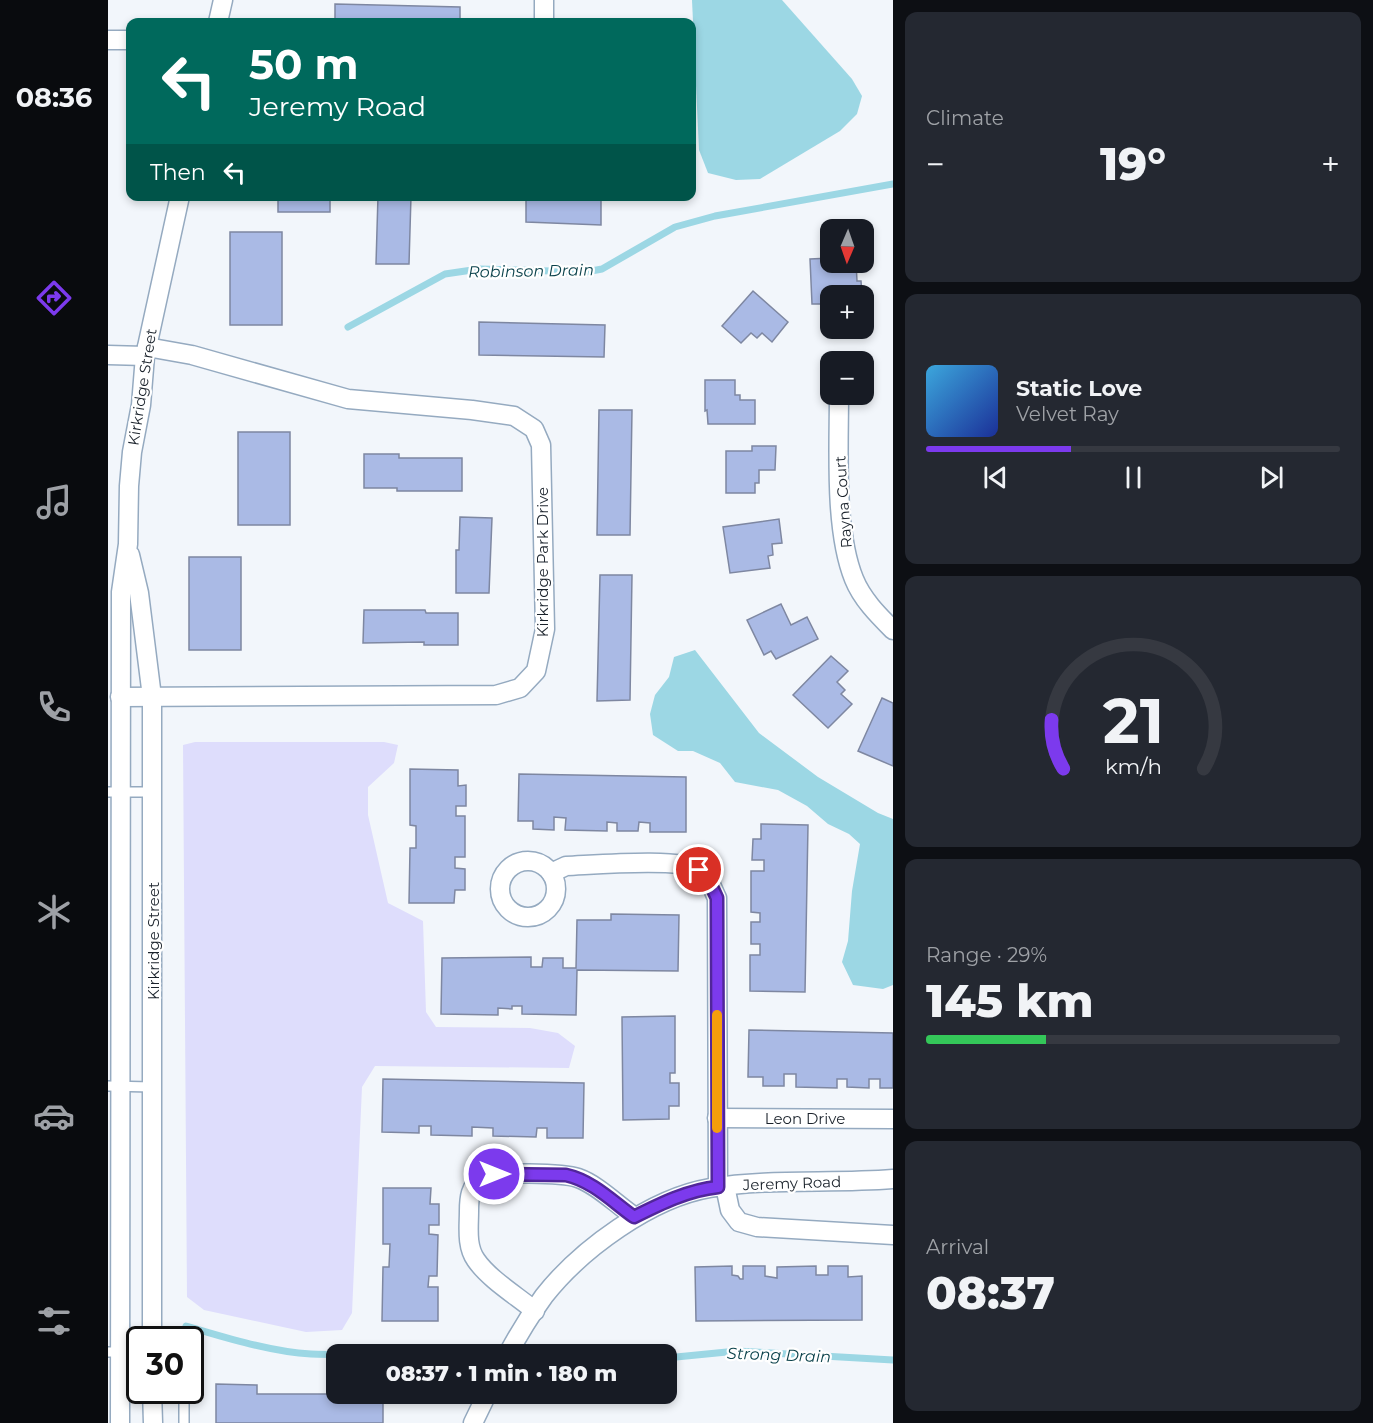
<!DOCTYPE html>
<meta charset="utf-8">
<style>
:root{--surface:#171b24;--page:#242831;--text:#f1f3f6;--muted:#9ea1a6;--line:#363941;--accent:#7c3aed}
body{margin:0;font-family:Montserrat,sans-serif;background:var(--page);color:var(--text);height:100vh;display:flex;flex-direction:column;font-size:22px;white-space:nowrap}
*{box-sizing:border-box;margin:0}
p{font-size:20px;color:var(--muted)}
.icon{flex:none;width:33px;height:33px;fill:none;stroke:currentColor;stroke-width:2;stroke-linecap:round;stroke-linejoin:round}
.map{position:relative;flex:1;overflow:hidden}
.sheet{display:flex;flex-direction:column;gap:12px;padding:12px;background:#0d0f14;width:480px}
.sheet>*{flex:none}
.banner{position:absolute;left:18px;top:18px;width:570px;height:183px;border-radius:12px;box-shadow:0 3px 9px #0003;background:#00695c;color:#fff;overflow:hidden}
.needle{width:39px;rotate:182deg}
.controls{position:absolute;left:712px;top:219px;display:grid;gap:12px}
.controls a{display:grid;place-items:center;width:54px;height:54px;border-radius:12px;background:var(--surface);box-shadow:0 3px 9px #0003;font-size:30px}
.speed{position:absolute;left:18px;top:1326px;display:flex;gap:12px;font-size:30px;font-weight:700;text-align:center}
.speed>*{display:grid;place-content:center;width:78px;height:78px;border-radius:50%;background:var(--surface);box-shadow:0 3px 9px #0003;line-height:1}
.speed .limit{border:3px solid #111;border-radius:9px;background:#fff;color:#111}
.pin{position:absolute;display:grid;place-items:center;width:51px;height:51px;color:#fff;margin:-26px;border:3px solid #fff;border-radius:50%;box-shadow:0 2px 6px #0007}
.me{position:absolute;width:66px;margin:-33px;rotate:90deg;stroke-linejoin:round;filter:drop-shadow(0 0 4px #0008)}
.turn{display:flex;align-items:center;gap:21px;height:126px;padding:0 24px;font-size:27px}
.turn .icon{width:78px;height:78px;stroke-width:2.5}
.turn b{display:block;font-size:42px;line-height:51px}
.then{display:flex;align-items:center;height:57px;padding:0 24px;background:#0003;gap:12px;font-size:22px}
.big{font-size:45px;font-weight:800;line-height:1.1}
.sheet .widget{flex:1;display:flex;flex-direction:column;justify-content:center;gap:9px;min-width:0;padding:0 21px;border-radius:12px;background:var(--page)}
.sheet .dial{align-items:center;gap:0}
.dial svg{height:156px;overflow:visible;fill:none;stroke:var(--line);stroke-width:7;stroke-linecap:round;text-anchor:middle}
.dial text{fill:var(--text);stroke:none}
.song{display:flex;align-items:center;gap:18px}
.cover{width:72px;height:72px;border-radius:9px;background:linear-gradient(135deg,hsl(200 70% 55%),hsl(230 70% 35%))}
.played{height:6px;border-radius:3px;background:linear-gradient(90deg,var(--accent) 35%,var(--line) 35%)}
.keys{display:flex;justify-content:space-around;direction:ltr}
.heat{display:flex;justify-content:space-between;align-items:center;font-size:33px;direction:ltr}
.charge{height:9px;border-radius:4px;background:linear-gradient(90deg,#34c759 29%,var(--line) 0)}
.trip{position:absolute;left:218px;top:1344px;width:351px;height:60px;border-radius:12px;background:var(--surface);box-shadow:0 3px 9px #0003;font-weight:800;line-height:60px;text-align:center}
main{display:flex;flex:1;min-height:0}
.tabs{display:flex;flex-direction:column;width:108px;justify-content:space-around;align-items:center;background:#090b0e;color:var(--muted)}
.tabs .icon{width:42px;height:42px}
.tabs .current{color:var(--accent)}
.tabs b{font-size:27px;color:var(--text)}
.map>svg:first-child{display:block}
</style>
<main>
<nav class="tabs">
<b>08:36</b>
<svg class="icon current" aria-label="directions" viewBox="0 0 24 24"><path d="M12 3l9 9-9 9-9-9zM9 14v-3h6M13 9l2 2-2 2"/></svg>
<svg class="icon" aria-label="music" viewBox="0 0 24 24"><path d="M9 18V5l10-2v13"/><circle cx="6" cy="18" r="3"/><circle cx="16" cy="16" r="3"/></svg>
<svg class="icon" aria-label="phone" viewBox="0 0 24 24"><path d="M5 4h4l2 5-3 2q2 4 5 5l2-3 5 2v4C11 20 4 13 5 4z"/></svg>
<svg class="icon" aria-label="climate" viewBox="0 0 24 24"><path d="M12 3v18M4 7l16 10M4 17L20 7"/></svg>
<svg class="icon" aria-label="car" viewBox="0 0 24 24"><path d="M5 17H2v-5l4-1 3-4h7l3 4 3 1v5h-3M9 17h6M6 11h13"/><circle cx="7" cy="17" r="2"/><circle cx="17" cy="17" r="2"/></svg>
<svg class="icon" aria-label="filters" viewBox="0 0 24 24"><path d="M4 7h16M4 17h16"/><circle cx="9" cy="7" r="2"/><circle cx="15" cy="17" r="2"/></svg>
</nav>
<div class="map">
<svg width="785" height="1423" viewBox="0 0 785 1423">
<rect width="100%" height="100%" fill="#f2f6fb"/>
<path fill="#deddfc" d="M87 742H276L290 745 286 763 260 787V815L280 903 315 921 318 1012 328 1027 422 1028 450 1033 467 1046 461 1068 267 1066 254 1087 244 1313 234 1330 198 1332 96 1310 79 1297 75 745Z"/>
<g fill="#9cd7e4">
<path d="M584 0H674L744 79 754 96 749 114 732 131 652 179 628 180 600 173 591 150Z"/>
<path d="M587 650 651 733 710 777 770 813 785 819V985L775 989 745 985 734 962 740 941 744 891 752 844 741 834 720 824 699 806 670 790 627 782 612 763 585 751H570L545 735 542 714 547 695 561 677 566 657Z"/>
</g>
<g fill="none" stroke-linecap="round" stroke-linejoin="round">
<g stroke="#9cd7e4" stroke-width="7">
<path d="M240 327 337 274 371 269 478 272 494 269 567 227 607 216 785 184"/>
<path d="M78 1326C115 1337 164 1352 203 1354 256 1356 310 1352 364 1352"/>
<path d="M457 1354H478"/>
<path d="M558 1358 629 1351 785 1360"/>
</g>
</g>
<g fill="#aabae5" stroke="#7e87a1" stroke-width="1.5">
<path d="M227 4 352 7V22H227Z"/>
<rect x="170" y="196" width="52" height="16"/>
<path d="M270 196H303L301 264H268Z"/>
<path d="M418 196H493V225L418 222Z"/>
<rect x="122" y="232" width="52" height="93"/>
<path d="M723 258V262H748L749 281H753L754 296H723V301L719 302V304H704L702 259Z"/>
<path d="M645 291 680 322 664 342 654 333 649 338 643 333 633 343 614 326Z"/>
<path d="M371 322 497 325 496 357 371 355Z"/>
<path d="M597 380H627V395H632V400H647V424H600L599 410 597 411Z"/>
<path d="M491 410H524L522 535H489Z"/>
<rect x="130" y="432" width="52" height="93"/>
<path d="M644 446H668L667 470H651V483H647V493H618V451H644Z"/>
<path d="M256 454H291V458H354V491H289V488H256Z"/>
<path d="M352 517 384 518 381 593H348V550H351Z"/>
<path d="M671 519 674 543 664 544 665 555 660 556 662 568 622 573 615 527Z"/>
<rect x="81" y="557" width="52" height="93"/>
<path d="M492 575H524L522 700 489 701Z"/>
<path d="M673 604 683 625 699 617 710 639 668 659 663 651 656 655 639 620Z"/>
<path d="M256 610H317L318 613H350V645H316V642L255 643Z"/>
<path d="M723 656 740 671 729 682 737 690 733 694 744 704 720 728 685 695Z"/>
<path d="M774 698 785 703V766L750 751Z"/>
<path d="M302 769 350 770V786L358 785V806H348V816H357V857H347V868L357 869V890H347L346 903H301L302 848H308V826L302 825Z"/>
<path d="M411 774 578 777V832H542V823L531 822 530 831H509V823L499 822V831L457 830 458 818 446 817V830L425 829V821H410Z"/>
<path d="M653 824 700 825 697 992 642 991V955H652V944H643V922H652V913L643 912V871H656V860H644L645 839H653Z"/>
<path d="M503 914 571 915 570 971 469 970 468 1015 414 1014V1006H404V1009L390 1008V1015L333 1014 334 958 423 957V967H434L435 958H455V968H468L469 920H503Z"/>
<path d="M567 1016V1073H562V1083H571V1106H561V1119L515 1120 514 1017Z"/>
<path d="M641 1030 785 1033V1088H772V1079H761V1088L739 1087V1079H729V1088L688 1087V1074H676V1086H655V1077H640Z"/>
<path d="M275 1079 476 1083 475 1138H439V1128H429L428 1137 385 1136V1128L364 1127V1136L323 1135V1126H311V1133L274 1132Z"/>
<path d="M275 1188H323L322 1204H331V1225H321V1234L330 1235 329 1276H321L320 1287H330V1321H274L275 1267H281L282 1244H275Z"/>
<path d="M624 1266V1275L630 1276 632 1279H635V1266H657V1276L669 1278V1267L708 1266V1275H720V1266H740V1277L754 1276V1320L588 1321 587 1267Z"/>
<path d="M108 1384 149 1385V1394H275V1423H108Z"/>
</g>
<g fill="none" stroke-linecap="round" stroke-linejoin="round">
<g stroke="#95aac0" stroke-width="12">
<g id="service">
<path d="M0 792H45"/>
<path d="M0 1086 44 1087"/>
<path d="M0 1352H32"/>
<path d="M76 1391V1423"/>
</g>
</g>
<g stroke="#95aac0" stroke-width="21">
<g id="minor">
<path d="M110 22 115 0"/>
<path d="M436 22V0"/>
<path d="M0 40H22"/>
<path d="M0 355 37 356"/>
<path d="M731 394C731 448 726 530 746 579 754 599 770 615 785 630"/>
<path d="M22 555 31 593 44 697V1340"/>
<path d="M12 697 388 695 412 688 428 671 437 629 433 445 426 429 406 416 364 410 240 399 84 355 39 347"/>
<circle cx="420" cy="889" r="28"/>
<path d="M443 873 458 866C485 865 574 857 592 870 601 877 604 888 609 898L610 1187"/>
<path d="M609 1118 785 1119"/>
<path d="M617 1186 622 1210 631 1222 649 1227 785 1235"/>
<path d="M427 1311C409 1296 381 1279 368 1260 358 1246 361 1227 361 1211 361 1198 362 1186 374 1178 386 1171 456 1173 470 1178 490 1185 509 1205 527 1217"/>
<path d="M400 1354C410 1335 423 1314 436 1296 473 1249 543 1198 602 1188 662 1178 724 1184 785 1179"/>
<path d="M44 1390 45 1423"/>
<path d="M12 1423 13 592 20 544 21 486 24 452 33 405 37 356 72 196"/>
<path d="M365 1423 379 1394"/>
</g>
</g>
<use href="#service" stroke="#fff" stroke-width="9"/>
<use href="#minor" stroke="#fff" stroke-width="18"/>
</g>
<g fill="none" stroke-linecap="round" stroke-linejoin="round">
<g stroke="#51269a" stroke-width="15">
<path id="route" d="M386 1174 458 1175C485 1181 505 1202 526 1217 552 1204 580 1190 610 1187L609 898 601 881 591 870"/>
</g>
<use href="#route" stroke="#7c3aed" stroke-width="10"/>
<path stroke="#f59e0b" stroke-width="10" d="M609 1015V1128"/>
</g>
<g text-anchor="middle" dominant-baseline="central" stroke-width="4.5" stroke-linejoin="round" paint-order="stroke">
<g font-size="15" fill="#1a222b" stroke="#fff">
<text transform="translate(34 387) rotate(-81)">Kirkridge Street</text>
<text transform="translate(735 502) rotate(-94)">Rayna Court</text>
<text transform="translate(434 562) rotate(-90)">Kirkridge Park Drive</text>
<text transform="translate(45 941) rotate(-90)">Kirkridge Street</text>
<text x="697" y="1118">Leon Drive</text>
<text transform="translate(684 1183) rotate(-2)">Jeremy Road</text>
</g>
<g font-size="16" font-style="italic" fill="#0b424b" stroke="#fff">
<text transform="translate(423 271) rotate(-1)">Robinson Drain</text>
<text transform="translate(671 1355) rotate(2)">Strong Drain</text>
</g>
</g>
</svg>
<div class="controls">
<a><svg class="needle" viewBox="-14 -14 28 28"><path d="M0-13l5 13h-10z" fill="#e53935"/><path d="M0 13l5-13h-10z" fill="#9ea1a6"/></svg></a>
<a>+</a>
<a>−</a>
</div>
<div class="speed"><div class="limit">30</div></div>
<div class="pin" style="left:591px;top:870px;background:#d93025"><svg class="icon" aria-label="arrive" viewBox="0 0 24 24"><path d="M6 21V4h12l-3 4 3 4H6"/></svg></div>
<svg class="me" style="left:386px;top:1174px" viewBox="-20 -20 40 40"><circle r="17" fill="#7c3aed" stroke="#fff" stroke-width="3"/><path d="M0-11L8 9 0 5-8 9z" fill="#fff"/></svg>
<div class="trip">08:37 · 1 min · 180 m</div>
<div class="banner">
<div class="turn"><svg class="icon" aria-label="left" viewBox="0 0 24 24"><path d="M17 20v-9H6M10 6l-5 5 5 5"/></svg><div><b>50 m</b>Jeremy Road</div></div>
<div class="then">Then<svg class="icon" aria-label="left" viewBox="0 0 24 24"><path d="M17 20v-9H6M10 6l-5 5 5 5"/></svg></div>
</div>
</div>
<section class="sheet">
<div class="widget"><p>Climate</p>
<div class="heat"><a>−</a><b class="big">19°</b><a>+</a></div>
</div>
<div class="widget">
<div class="song"><i class="cover"></i><div><b>Static Love</b><p>Velvet Ray</p></div></div>
<div class="played"></div>
<div class="keys"><svg class="icon" aria-label="previous" viewBox="0 0 24 24"><path d="M18 5L8 12l10 7zM5 5v14"/></svg><svg class="icon" aria-label="pause" viewBox="0 0 24 24"><path d="M8 5v14M16 5v14"/></svg><svg class="icon" aria-label="next" viewBox="0 0 24 24"><path d="M6 5l10 7-10 7zM19 5v14"/></svg></div>
</div>
<div class="widget dial"><svg viewBox="0 0 100 80">
<path d="M14 69A42 42 0 1 1 86 69"/>
<path d="M14 69A42 42 0 0 1 8 44" stroke="#7c3aed"/>
<text x="50" y="56" font-size="32" font-weight="700">21</text>
<text x="50" y="72" font-size="11">km/h</text>
</svg></div>
<div class="widget"><p>Range · 29%</p><b class="big">145 km</b><div class="charge"></div></div>
<div class="widget"><p>Arrival</p><b class="big">08:37</b></div>
</section>
</main>
